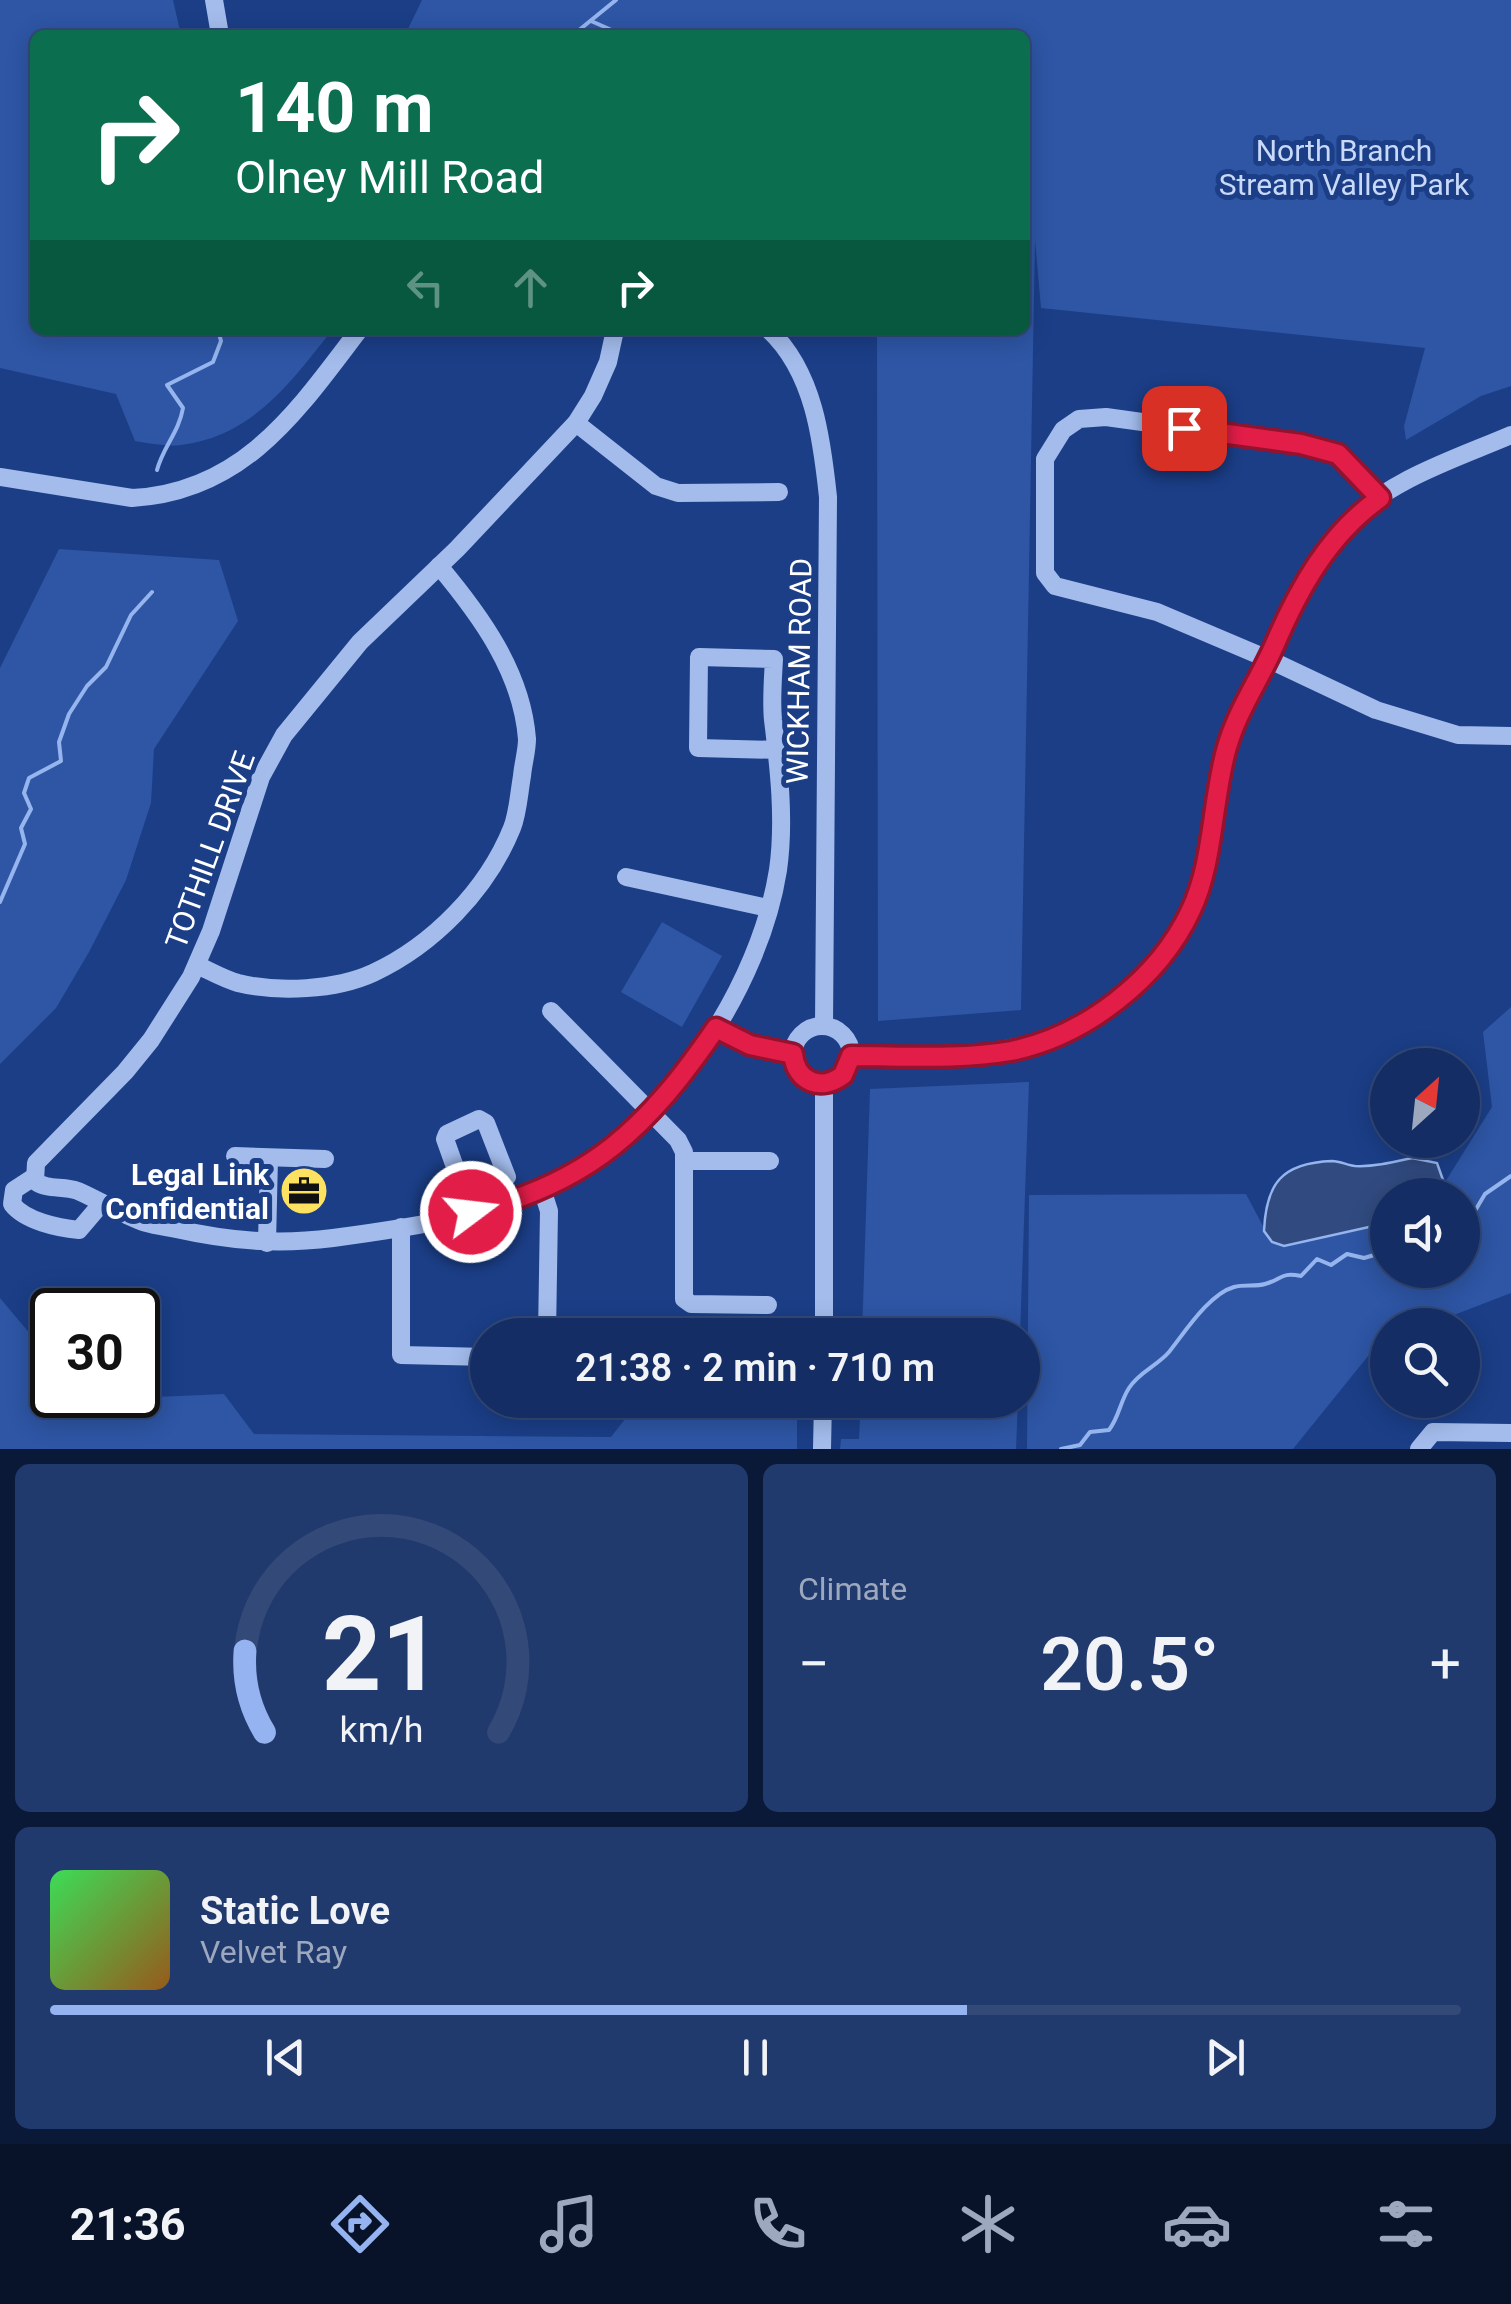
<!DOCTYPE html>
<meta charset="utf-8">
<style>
:root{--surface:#142e65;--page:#213a6e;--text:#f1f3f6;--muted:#9da8bf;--line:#334a79;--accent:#95b2f1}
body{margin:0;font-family:Roboto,sans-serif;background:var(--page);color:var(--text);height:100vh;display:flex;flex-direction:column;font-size:38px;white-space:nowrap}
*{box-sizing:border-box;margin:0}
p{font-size:32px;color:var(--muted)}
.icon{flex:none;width:55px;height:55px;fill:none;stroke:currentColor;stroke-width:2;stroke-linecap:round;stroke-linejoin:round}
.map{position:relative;height:1449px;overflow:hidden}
.sheet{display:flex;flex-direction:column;gap:15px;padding:15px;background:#0b1938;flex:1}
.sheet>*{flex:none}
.guide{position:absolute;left:30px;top:30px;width:1000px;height:305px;border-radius:15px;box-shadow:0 5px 25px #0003,0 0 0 2px var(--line);background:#0b6e4f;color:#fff;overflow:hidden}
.needle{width:65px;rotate:27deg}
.tools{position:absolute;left:1370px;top:1048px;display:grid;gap:20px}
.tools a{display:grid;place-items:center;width:110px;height:110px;border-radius:50%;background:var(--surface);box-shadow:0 5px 25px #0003,0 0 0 2px var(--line);font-size:50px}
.speed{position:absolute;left:30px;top:1288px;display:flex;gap:20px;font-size:50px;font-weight:700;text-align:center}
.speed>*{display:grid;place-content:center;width:130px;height:130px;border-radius:50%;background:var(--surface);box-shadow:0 5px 25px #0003,0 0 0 2px var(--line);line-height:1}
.speed .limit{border:5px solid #111;border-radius:15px;background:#fff;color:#111}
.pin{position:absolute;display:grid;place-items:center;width:85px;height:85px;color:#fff;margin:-42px;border-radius:20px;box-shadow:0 5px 15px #0006}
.me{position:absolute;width:110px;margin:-55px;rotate:75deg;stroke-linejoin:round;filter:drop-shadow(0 0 8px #0008)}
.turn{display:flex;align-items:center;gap:35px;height:210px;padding:0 40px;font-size:45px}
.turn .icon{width:130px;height:130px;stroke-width:2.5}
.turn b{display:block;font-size:70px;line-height:85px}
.lanes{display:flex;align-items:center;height:95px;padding:0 40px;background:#0003;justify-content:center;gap:50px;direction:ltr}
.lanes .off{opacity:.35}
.big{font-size:75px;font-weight:600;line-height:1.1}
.sheet .card{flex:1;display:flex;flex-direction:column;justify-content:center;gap:15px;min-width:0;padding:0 35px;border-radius:15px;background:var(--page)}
.sheet .dial{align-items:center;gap:0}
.dial svg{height:260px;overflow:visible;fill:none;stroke:var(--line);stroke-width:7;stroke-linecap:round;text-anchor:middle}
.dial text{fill:var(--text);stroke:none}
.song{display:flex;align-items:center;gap:30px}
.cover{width:120px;height:120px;border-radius:15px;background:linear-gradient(135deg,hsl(130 70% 55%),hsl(30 70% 35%))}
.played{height:10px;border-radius:5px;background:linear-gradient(90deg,var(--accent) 65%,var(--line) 65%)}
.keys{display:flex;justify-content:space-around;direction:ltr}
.heat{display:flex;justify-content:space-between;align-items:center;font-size:55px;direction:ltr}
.sheet .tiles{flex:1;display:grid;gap:15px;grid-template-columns:1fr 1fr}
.card:last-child{grid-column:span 2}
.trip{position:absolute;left:470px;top:1318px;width:570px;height:100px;border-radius:50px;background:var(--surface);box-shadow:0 5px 25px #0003,0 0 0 2px var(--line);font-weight:600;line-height:100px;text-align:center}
.tab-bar{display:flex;height:160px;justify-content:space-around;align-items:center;background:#081228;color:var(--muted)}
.tab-bar .icon{width:70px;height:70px}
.tab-bar .selected{color:var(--accent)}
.tab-bar b{font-size:45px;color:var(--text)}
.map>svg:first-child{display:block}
</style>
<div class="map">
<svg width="1511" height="1449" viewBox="0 0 1511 1449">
<rect width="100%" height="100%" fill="#1b3e87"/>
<g fill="#2e56a5">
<path d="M0 0H173L181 35H35V330H332C291 382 253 436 181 445 167 447 149 443 135 441L116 394 0 368Z"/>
<path d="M422 0H1511V386L1481 396 1406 440 1404 426 1425 348 1041 308 1035 240 1021 1010 878 1021 877 330H1025V35H405Z"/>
<path d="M59 549 219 560 238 621 154 749 151 803 126 880 89 952 56 1008 0 1064V668Z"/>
<path d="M662 922 722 956 682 1027 621 992Z"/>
<path d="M1511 1007V1293L1428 1325H1388L1387 1341 1377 1345 1293 1449H1027L1029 1195 1246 1194 1264 1228 1387 1217 1388 1270H1462V1195H1437L1492 1107 1483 1032Z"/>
<path d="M1029 1082 1020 1335H862L870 1089Z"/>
<path d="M0 1298 52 1360V1395H82L87 1400 224 1394 254 1434 611 1437 640 1400H690L712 1411 797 1412V1449H0Z"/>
<path d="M861 1400H1018L1016 1449H840L841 1439H859Z"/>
</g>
<path fill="#314b81" stroke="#96b5ee" stroke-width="2.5" d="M1412 1158 1437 1163 1443 1180 1436 1195H1388L1387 1223 1284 1246 1272 1242 1264 1231C1266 1183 1282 1163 1332 1161 1340 1161 1347 1165 1355 1166 1374 1167 1394 1162 1412 1158Z"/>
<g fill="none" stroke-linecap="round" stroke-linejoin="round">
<g stroke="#96b5ee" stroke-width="4">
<path d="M591 21 623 35"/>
<path d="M573 35 616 0"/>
<path d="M157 470C163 447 179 432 183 408L167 385 213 362 221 341 218 330"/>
<path d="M0 902 25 844 21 828 31 809 24 793 29 778 61 761 59 742 69 714 87 686 106 667 131 615 152 592"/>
<path d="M1462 1219 1472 1216 1485 1194 1511 1176"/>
<path d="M1061 1449 1080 1445 1090 1432 1109 1430C1119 1417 1120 1402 1129 1388 1139 1372 1157 1366 1169 1352 1185 1332 1209 1294 1234 1287 1244 1284 1256 1287 1265 1284 1283 1279 1280 1272 1301 1276L1317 1259 1331 1265 1347 1254 1364 1258 1388 1251"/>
</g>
<g stroke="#a3bcec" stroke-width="18">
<path d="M214 0 220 35"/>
<path d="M615 330 608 362 593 396 576 423 457 549 360 642 284 735 261 777 211 931 191 977 151 1040 125 1072 36 1163 35 1181C48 1191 63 1185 78 1191 101 1201 122 1215 146 1223 156 1226 166 1227 176 1229 230 1241 277 1245 333 1238 408 1228 507 1214 573 1176 672 1117 760 985 778 870 785 821 779 769 773 720 771 700 773 679 774 659L699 657 698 748 779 750"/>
<path d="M769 330C814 372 822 440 828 497L824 1026"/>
<path d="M576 423 656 486 678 493 779 492"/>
<path d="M0 477 132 498C244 492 298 410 359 330"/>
<path d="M1380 498 1338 454 1301 444 1106 417 1079 419 1063 430 1045 459V573L1055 586 1157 612 1268 659 1376 710 1458 735 1511 736"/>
<path d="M626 877 768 908"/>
<path d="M197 965C210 971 224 979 238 983 278 993 336 990 373 973 433 945 487 890 512 828 518 813 519 793 522 776 523 764 527 751 527 739 522 672 480 615 439 566"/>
<path d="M551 1011 678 1140 684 1152V1299L691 1304 768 1305"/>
<circle cx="822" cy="1055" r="29"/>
<path d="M716 1028 749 1045 793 1054"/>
<path d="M851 1056C969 1057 1073 1062 1156 962 1169 946 1186 926 1193 906 1211 855 1213 802 1226 750 1234 715 1255 687 1270 655 1291 610 1311 561 1346 524 1390 479 1455 459 1511 435"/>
<path d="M824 1084V1335"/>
<path d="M235 1156 325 1159"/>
<path d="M685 1161H770"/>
<path d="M34 1177 14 1190 12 1204C25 1221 58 1228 79 1230L102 1203"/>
<path d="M542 1189 549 1211 547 1335"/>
<path d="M471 1212 445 1139 447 1134 479 1119 486 1123 507 1177"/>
<path d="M401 1227V1355L488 1357"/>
<path d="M267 1243 269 1158"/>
<path d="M822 1449 823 1400"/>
<path d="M1419 1449 1433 1432 1511 1433"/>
</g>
</g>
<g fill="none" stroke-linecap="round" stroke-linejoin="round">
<g stroke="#92132f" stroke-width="25">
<path id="route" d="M471 1212C591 1183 648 1127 716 1028L750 1045 793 1054C796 1082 821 1092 843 1075L851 1056C904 1056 959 1060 1011 1051 1085 1036 1159 979 1191 910 1214 862 1212 798 1227 747 1238 709 1260 679 1275 644 1299 588 1329 534 1380 498L1338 454 1301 444 1184 428"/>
</g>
<use href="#route" stroke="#e11d48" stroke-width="18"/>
</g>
<defs>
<g id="office-disc" transform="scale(2.5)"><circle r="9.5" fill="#fde160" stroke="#1b3e87"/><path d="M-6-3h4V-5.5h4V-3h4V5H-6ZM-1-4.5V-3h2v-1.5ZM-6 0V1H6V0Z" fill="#111"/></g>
</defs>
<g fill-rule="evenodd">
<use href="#office-disc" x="304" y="1191"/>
</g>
<g text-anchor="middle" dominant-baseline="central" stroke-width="10" stroke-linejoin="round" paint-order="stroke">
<g font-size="30" fill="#c8d9f9" stroke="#1b3e87">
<text x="1344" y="150">North Branch<tspan x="1344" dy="34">Stream Valley Park</tspan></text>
</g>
<g font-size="30" fill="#fff" stroke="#1b3e87">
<text transform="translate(799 671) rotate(-89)">WICKHAM ROAD</text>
<text transform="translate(210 850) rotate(-70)">TOTHILL DRIVE</text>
</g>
<g font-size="30" font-weight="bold" fill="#fff" stroke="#1b3e87" text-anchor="end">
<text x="269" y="1174">Legal Link<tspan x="269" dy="34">Confidential</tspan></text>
</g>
</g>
</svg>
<div class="tools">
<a><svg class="needle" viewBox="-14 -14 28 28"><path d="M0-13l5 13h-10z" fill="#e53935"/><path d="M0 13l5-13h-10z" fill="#9da8bf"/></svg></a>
<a><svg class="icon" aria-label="sound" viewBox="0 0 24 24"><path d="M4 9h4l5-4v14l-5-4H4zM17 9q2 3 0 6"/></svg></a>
<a><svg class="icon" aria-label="search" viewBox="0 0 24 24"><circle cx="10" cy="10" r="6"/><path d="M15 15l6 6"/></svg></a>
</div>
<div class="speed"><div class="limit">30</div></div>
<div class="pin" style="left:1184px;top:428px;background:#d93025"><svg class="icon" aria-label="arrive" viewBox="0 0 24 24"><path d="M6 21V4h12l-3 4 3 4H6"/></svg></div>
<svg class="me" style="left:471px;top:1212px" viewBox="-20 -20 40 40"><circle r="17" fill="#e11d48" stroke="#fff" stroke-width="3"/><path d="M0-11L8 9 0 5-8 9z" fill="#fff"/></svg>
<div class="trip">21:38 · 2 min · 710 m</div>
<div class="guide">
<div class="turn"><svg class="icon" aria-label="right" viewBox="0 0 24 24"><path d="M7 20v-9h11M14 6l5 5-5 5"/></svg><div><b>140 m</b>Olney Mill Road</div></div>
<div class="lanes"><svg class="icon off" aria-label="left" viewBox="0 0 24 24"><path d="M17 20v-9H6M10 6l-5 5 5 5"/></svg><svg class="icon off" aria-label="ahead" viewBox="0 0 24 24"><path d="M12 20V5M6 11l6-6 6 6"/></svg><svg class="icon" aria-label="right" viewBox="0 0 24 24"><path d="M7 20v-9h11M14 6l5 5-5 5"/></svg></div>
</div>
</div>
<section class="sheet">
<div class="tiles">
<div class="card dial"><svg viewBox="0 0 100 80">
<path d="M14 69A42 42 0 1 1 86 69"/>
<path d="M14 69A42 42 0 0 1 8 44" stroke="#95b2f1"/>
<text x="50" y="56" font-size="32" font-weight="700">21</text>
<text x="50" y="72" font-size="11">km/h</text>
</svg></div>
<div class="card"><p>Climate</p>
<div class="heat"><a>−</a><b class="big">20.5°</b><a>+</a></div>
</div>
<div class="card">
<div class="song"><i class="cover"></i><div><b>Static Love</b><p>Velvet Ray</p></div></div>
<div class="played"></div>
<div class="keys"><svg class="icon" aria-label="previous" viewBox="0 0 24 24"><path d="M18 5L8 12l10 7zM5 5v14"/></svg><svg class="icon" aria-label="pause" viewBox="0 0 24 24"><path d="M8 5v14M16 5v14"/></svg><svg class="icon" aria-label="next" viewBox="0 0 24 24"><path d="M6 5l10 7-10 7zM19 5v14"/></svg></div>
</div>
</div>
</section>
<nav class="tab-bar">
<b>21:36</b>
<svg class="icon selected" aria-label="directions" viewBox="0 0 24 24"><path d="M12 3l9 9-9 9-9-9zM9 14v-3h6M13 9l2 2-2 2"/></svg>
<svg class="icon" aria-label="music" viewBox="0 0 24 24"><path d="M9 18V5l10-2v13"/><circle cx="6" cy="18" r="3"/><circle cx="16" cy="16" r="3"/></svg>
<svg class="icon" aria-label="phone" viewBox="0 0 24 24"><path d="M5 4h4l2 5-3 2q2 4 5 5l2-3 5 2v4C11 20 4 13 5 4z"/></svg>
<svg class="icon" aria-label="climate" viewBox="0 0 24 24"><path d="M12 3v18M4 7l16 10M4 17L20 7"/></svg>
<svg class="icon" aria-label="car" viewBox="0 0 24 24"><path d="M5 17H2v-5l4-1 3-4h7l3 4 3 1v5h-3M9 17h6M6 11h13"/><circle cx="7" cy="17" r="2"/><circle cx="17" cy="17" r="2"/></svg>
<svg class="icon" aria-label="filters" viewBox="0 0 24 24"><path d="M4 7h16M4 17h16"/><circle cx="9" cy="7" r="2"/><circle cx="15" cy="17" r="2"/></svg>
</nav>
